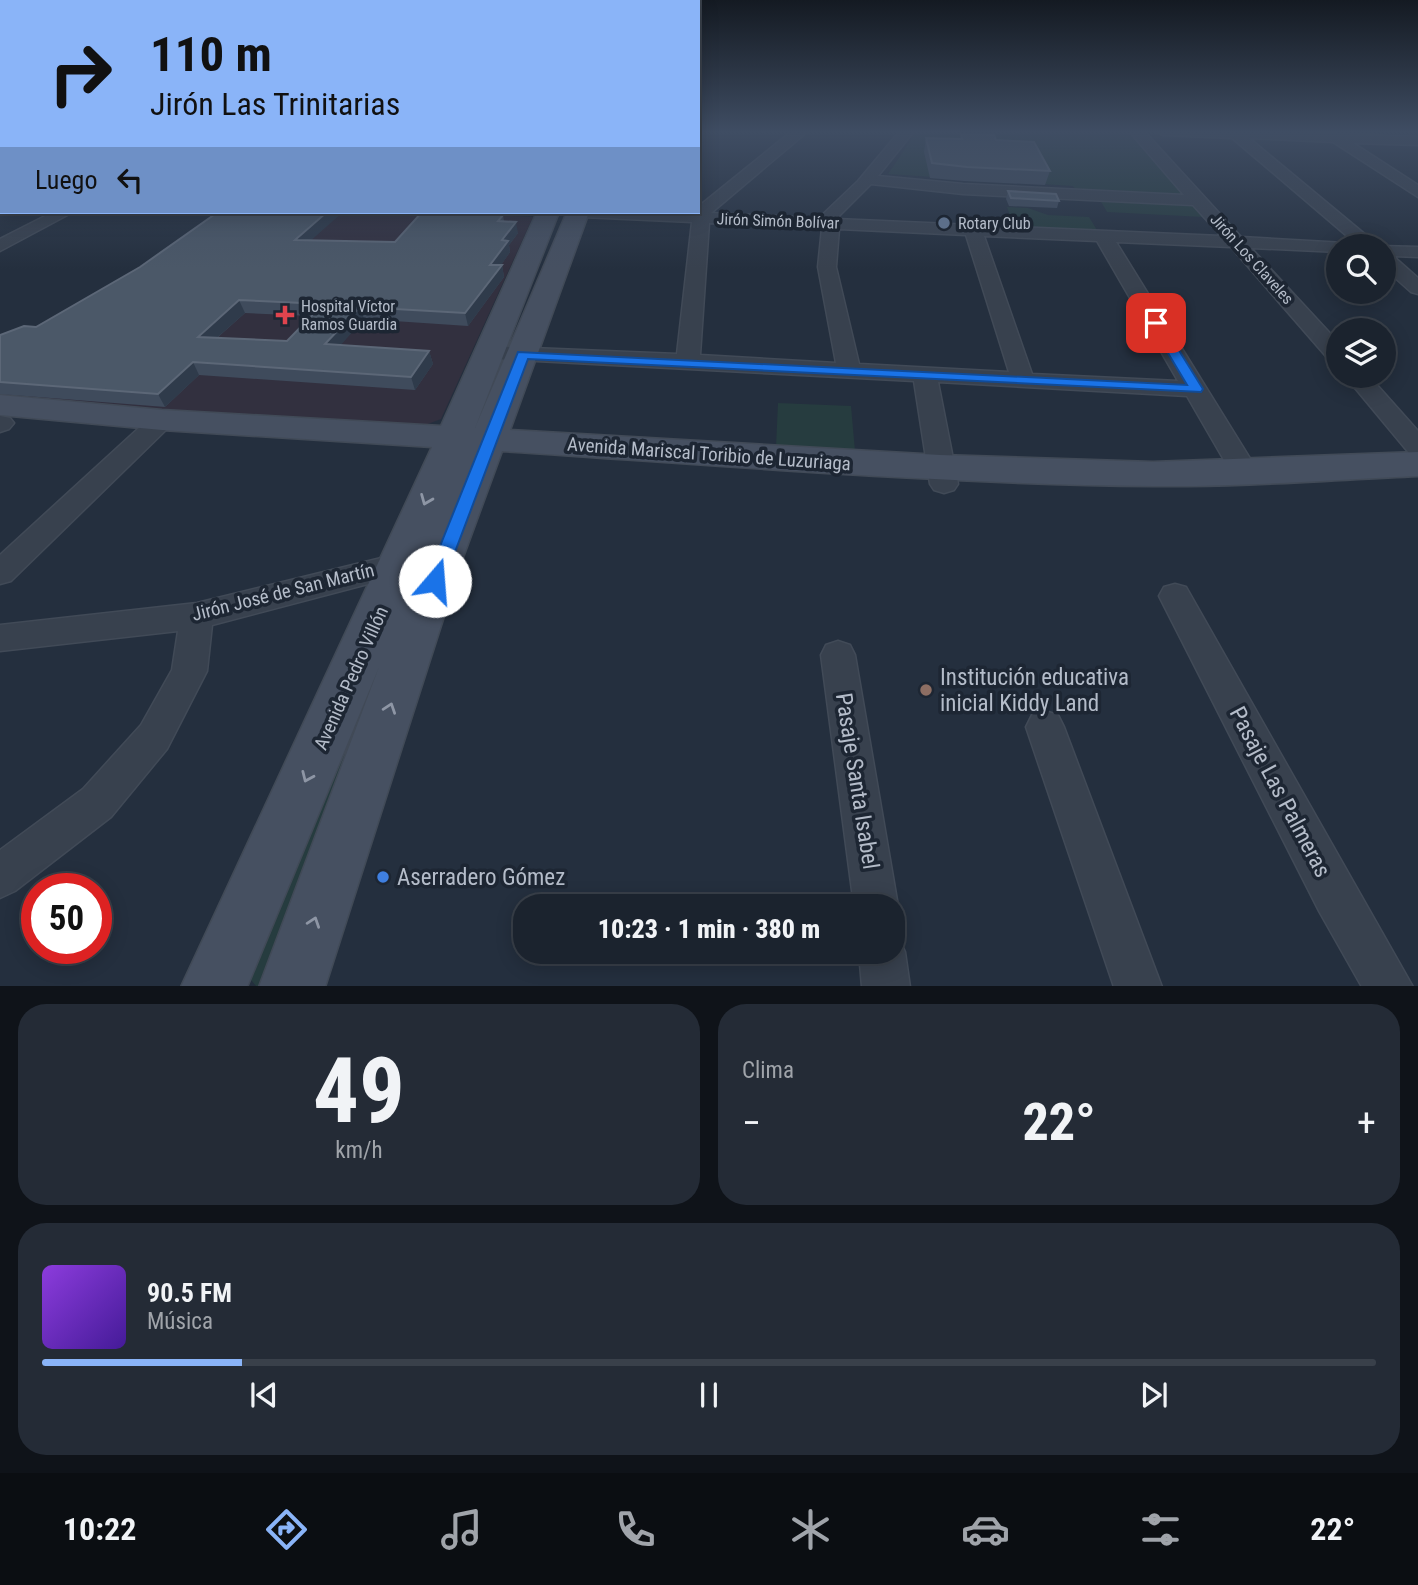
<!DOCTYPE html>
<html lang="es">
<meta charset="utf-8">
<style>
:root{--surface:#1b232e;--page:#242b36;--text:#f1f3f6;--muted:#a0a4aa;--line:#39404a;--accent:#8ab4f8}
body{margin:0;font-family:"Roboto Condensed",sans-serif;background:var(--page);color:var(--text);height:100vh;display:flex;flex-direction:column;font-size:26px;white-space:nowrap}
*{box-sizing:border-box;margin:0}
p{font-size:23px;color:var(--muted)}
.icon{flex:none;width:38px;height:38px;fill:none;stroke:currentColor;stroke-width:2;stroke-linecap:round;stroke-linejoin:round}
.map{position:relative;height:986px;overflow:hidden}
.sheet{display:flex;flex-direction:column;gap:18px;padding:18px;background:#0f1319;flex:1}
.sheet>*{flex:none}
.banner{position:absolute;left:0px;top:0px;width:700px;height:214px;box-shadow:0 4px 18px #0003,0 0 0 2px var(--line);background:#8ab4f8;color:#111;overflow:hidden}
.controls{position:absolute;left:1326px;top:234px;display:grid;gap:14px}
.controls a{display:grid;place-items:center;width:70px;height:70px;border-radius:50%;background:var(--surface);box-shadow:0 4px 18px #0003,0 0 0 2px var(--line);font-size:35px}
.speed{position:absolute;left:21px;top:873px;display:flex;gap:14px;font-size:35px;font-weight:700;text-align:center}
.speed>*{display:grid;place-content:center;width:91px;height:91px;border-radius:50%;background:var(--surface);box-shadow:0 4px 18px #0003,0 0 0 2px var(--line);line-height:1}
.speed .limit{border:10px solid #d22;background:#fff;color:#111}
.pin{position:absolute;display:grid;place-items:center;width:60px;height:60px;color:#fff;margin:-30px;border-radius:14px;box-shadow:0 4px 10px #0006}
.me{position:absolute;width:77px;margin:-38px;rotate:18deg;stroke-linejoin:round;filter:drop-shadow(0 0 5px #0008)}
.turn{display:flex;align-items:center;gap:24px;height:147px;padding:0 35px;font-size:32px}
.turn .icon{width:91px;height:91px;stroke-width:2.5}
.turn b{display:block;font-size:49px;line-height:60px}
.then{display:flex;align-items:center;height:66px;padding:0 35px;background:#0003;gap:14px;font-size:26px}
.big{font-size:52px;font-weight:800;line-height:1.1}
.sheet .card{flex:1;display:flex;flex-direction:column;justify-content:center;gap:10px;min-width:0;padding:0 24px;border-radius:28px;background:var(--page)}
.sheet .dial{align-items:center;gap:0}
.dial b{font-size:91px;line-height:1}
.song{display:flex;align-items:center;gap:21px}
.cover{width:84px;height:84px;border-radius:10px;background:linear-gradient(135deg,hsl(270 70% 55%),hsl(260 70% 35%))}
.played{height:7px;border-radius:4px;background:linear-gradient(90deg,var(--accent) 15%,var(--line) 15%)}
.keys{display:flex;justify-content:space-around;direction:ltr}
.heat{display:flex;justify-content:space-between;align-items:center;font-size:38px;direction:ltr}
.sheet .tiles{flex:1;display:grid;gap:18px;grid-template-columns:1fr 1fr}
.card:last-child{grid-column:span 2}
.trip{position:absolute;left:513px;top:894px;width:392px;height:70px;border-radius:28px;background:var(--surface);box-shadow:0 4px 18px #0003,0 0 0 2px var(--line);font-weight:800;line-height:70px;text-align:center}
.dock{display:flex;height:112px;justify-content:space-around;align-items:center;background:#0b0e12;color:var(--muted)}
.dock .icon{width:49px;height:49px}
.dock .on{color:var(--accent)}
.dock b{font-size:32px;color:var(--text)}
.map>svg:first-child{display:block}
</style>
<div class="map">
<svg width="1418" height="987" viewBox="0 0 1418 987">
<rect width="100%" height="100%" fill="#242f3e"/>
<path fill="#32303f" d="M233 212H434L533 217 441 419 420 427 0 398V350L40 333Z"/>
<g fill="#263c3f">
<path d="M917 131 1123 132 1129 134 1187 196 1077 192 1073 186 888 174Z"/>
<path d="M1100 200 1193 205 1203 217 1107 212Z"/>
<path d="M1007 207 1028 208 1048 215 1089 217 1097 230 1022 227 1013 224Z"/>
<path d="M778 403 851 406 855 451 776 447Z"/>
<path d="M414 589 269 986H256L247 975 396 601Z"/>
</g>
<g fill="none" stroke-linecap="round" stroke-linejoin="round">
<g stroke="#414a57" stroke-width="3">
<g id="minor">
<path d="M792 131H808L711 213 819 218 858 181 900 131H914L878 176 963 184 1184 195 1129 131H1144L1241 237 1345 243 1348 247H1339V252L1251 248 1339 343V364L1331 362 1231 247 1116 242 1259 473 1255 479 1245 482 1235 479 1187 396 938 382 958 484 954 490 944 493 934 490 930 484 914 381 478 358 475 353 486 346 677 354 692 222 582 217 574 212H698V207ZM871 184 963 194 1193 205 1221 236 836 219ZM709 223 822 228 818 267 836 363 700 355ZM839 229 966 235 1009 372 859 364 836 267ZM984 236 1097 241 1178 381 1032 374Z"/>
<path d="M1156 131H1272L1418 137V145L1353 143 1418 185V197L1333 142 1249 138 1379 246 1418 247V257L1393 256 1418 278V294L1411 292 1384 268V247H1360L1232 138 1163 135Z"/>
<path d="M0 140H2L0 149Z"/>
<path d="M2 183V193L0 194V184Z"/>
<path d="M53 212H73L0 251V239Z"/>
<path d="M1345 376H1369L1418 431V455L1409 453Z"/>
<path d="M162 412 171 415 175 420 171 425 11 581 0 584V555L153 415Z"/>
<path d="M0 416 10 418 14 423 9 429 0 432Z"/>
<path d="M414 550 425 553 429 561 425 569 212 625 207 671 167 749 111 817 15 891 0 898V850L83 789 141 725 172 670 178 631 0 651V625L197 603Z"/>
<path d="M1175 584 1186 587 1413 987H1362L1319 911 1159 596 1164 587Z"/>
<path d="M838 641 850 645 855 655 898 906 892 920V906H854L821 655 826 645Z"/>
<path d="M1045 711 1058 715 1064 727 1162 987H1114L1026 727 1032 715Z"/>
<path d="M892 933 898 936 905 952 910 987H862L859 952H892Z"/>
</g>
</g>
<g stroke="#414a57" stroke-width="3">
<path id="secondary" d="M537 212H559L475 428 567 212H589L510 430 940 455 1153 462 1418 452V476C1330 480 1241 487 1153 486 936 484 719 465 502 451L462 560 325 987H259L379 667 247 987H181L432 447 162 430 0 415V395L162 410 441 426Z"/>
</g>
<use href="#minor" fill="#38414e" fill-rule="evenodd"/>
<use href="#secondary" fill="#465061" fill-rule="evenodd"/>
</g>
<g fill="#3f4b5c" fill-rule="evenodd">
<path d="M961 134 996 140 1050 171 1045 185 964 181 930 178 924 152 926 138 960 139Z"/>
<path d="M1008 191 1059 201 1057 208 1009 206 1006 199Z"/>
<path d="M503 215 504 221 518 233 509 245 510 252 501 265H502L504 277 468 326 364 319 340 345 429 351 433 364 415 390 199 375 165 407 0 394V335L36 327 311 240 395 242ZM245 313 312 316 287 341 217 338Z"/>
</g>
<g fill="#2f3b4b">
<path d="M327 212H343L299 251 295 240Z"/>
<path d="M516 222 518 233 509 245 510 252 493 277 490 265 502 240Z"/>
<path d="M502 265 504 277 468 326 465 313Z"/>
<path d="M239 300 245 313 204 349 198 337Z"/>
<path d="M360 307 364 319 330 357 325 344Z"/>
<path d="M429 351 433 364 415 390 411 377Z"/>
<path d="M193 362 199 375 165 407 158 394Z"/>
</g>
<g fill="#4b5868" stroke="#5c6777" stroke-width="2" fill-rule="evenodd">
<path d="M961 134 994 135 996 140 1034 142 1050 171 967 167 932 163 926 138 962 139Z"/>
<path d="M1008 191 1056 194 1059 201 1011 198Z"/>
<path d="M218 212H327L295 240 395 242 422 212 503 215 498 221 516 222 502 240 508 241 490 265H502L465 313 360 307 325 344 429 351 411 377 193 362 158 394 0 382V335L24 326 36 327 140 267ZM239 300 323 304 287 341 198 337Z"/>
</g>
<defs><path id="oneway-chevron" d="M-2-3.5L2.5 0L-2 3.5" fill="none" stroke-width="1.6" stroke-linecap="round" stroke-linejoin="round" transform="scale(1.75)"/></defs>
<g stroke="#8e96a5">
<use href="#oneway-chevron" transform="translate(426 500) rotate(112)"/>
<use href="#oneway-chevron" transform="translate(390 708) rotate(-71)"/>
<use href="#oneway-chevron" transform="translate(307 777) rotate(114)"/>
<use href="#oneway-chevron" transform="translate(314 922) rotate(-71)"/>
</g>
<linearGradient id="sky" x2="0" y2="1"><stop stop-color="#141a22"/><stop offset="0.49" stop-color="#3f4d63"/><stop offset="1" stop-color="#3f4d63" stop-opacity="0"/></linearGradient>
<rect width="1418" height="269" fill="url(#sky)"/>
<path fill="#1a73e8" stroke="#114b97" stroke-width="2" d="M1151 320 1162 323 1203 389 1201 392 528 359 444 581 435 587 426 581 518 352 1187 385 1150 323Z"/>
<circle fill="#5c6f8a" stroke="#1d2633" stroke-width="2.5" cx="944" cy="223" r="7"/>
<path fill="#e0444e" stroke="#1d2633" stroke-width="2.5" d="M281.5 304.5h7v7h7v7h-7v7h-7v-7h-7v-7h7z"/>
<circle fill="#8d6e63" stroke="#1d2633" stroke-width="2.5" cx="926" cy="690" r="7"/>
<circle fill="#3f7fe0" stroke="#1d2633" stroke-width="2.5" cx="383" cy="877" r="7"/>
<g text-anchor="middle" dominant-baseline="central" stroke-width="7" stroke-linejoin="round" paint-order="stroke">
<g font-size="16" fill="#b4bcc9" stroke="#1d2633">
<text transform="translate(778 221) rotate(2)">Jirón Simón Bolívar</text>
<text transform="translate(1252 259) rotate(48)">Jirón Los Claveles</text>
</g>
<g font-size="16" fill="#b4bcc9" stroke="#1d2633" text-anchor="start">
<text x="958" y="223">Rotary Club</text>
<text x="301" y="306">Hospital Víctor<tspan x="301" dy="18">Ramos Guardia</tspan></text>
</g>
<g font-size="19" fill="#b4bcc9" stroke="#1d2633">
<text transform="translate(709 454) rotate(4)">Avenida Mariscal Toribio de Luzuriaga</text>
<text transform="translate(283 592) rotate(-14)">Jirón José de San Martín</text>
<text transform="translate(351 678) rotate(-66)">Avenida Pedro Villón</text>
</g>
<g font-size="23" fill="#b4bcc9" stroke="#1d2633" text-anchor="start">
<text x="940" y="677">Institución educativa<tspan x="940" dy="26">inicial Kiddy Land</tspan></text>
<text x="397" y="877">Aserradero Gómez</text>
</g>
<g font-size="23" fill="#b4bcc9" stroke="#1d2633">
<text transform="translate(857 781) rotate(81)">Pasaje Santa Isabel</text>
<text transform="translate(1280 792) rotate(62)">Pasaje Las Palmeras</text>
</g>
</g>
</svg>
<div class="controls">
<a><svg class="icon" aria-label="search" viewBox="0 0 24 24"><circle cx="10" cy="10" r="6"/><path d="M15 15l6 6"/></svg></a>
<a><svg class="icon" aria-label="layers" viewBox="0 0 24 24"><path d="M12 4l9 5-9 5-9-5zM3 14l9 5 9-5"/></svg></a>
</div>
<div class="speed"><div class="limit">50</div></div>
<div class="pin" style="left:1156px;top:323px;background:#d93025"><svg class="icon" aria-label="arrive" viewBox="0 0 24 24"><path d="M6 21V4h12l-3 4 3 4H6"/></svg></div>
<svg class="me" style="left:435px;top:581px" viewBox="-20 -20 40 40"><circle r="19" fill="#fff"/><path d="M0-13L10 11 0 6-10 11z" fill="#1a73e8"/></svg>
<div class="trip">10:23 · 1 min · 380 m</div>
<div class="banner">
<div class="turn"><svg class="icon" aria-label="right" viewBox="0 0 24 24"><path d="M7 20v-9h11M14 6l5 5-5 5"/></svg><div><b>110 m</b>Jirón Las Trinitarias</div></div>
<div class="then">Luego<svg class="icon" aria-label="left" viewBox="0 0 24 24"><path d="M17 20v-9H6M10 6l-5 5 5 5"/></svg></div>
</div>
</div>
<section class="sheet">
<div class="tiles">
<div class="card dial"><b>49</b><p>km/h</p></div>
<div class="card"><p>Clima</p>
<div class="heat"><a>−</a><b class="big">22°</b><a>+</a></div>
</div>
<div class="card">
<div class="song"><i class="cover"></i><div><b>90.5 FM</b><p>Música</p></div></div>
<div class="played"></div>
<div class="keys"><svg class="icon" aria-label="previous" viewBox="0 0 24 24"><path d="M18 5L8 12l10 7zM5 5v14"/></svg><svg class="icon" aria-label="pause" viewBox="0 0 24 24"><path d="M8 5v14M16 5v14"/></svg><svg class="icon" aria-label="next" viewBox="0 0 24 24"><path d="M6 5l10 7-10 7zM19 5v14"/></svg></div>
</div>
</div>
</section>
<nav class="dock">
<b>10:22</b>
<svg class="icon on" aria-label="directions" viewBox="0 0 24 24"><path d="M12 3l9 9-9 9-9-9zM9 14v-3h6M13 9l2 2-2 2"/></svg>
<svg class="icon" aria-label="music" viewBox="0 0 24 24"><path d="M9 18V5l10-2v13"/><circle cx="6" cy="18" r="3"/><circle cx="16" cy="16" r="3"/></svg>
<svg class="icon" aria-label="phone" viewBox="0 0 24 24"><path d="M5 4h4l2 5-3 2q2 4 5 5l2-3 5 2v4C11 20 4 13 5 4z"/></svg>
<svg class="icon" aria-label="climate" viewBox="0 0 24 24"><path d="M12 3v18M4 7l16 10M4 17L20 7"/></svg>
<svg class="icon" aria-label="car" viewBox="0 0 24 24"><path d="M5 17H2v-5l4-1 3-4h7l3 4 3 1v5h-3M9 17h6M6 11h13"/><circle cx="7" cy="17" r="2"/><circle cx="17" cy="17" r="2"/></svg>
<svg class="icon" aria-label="filters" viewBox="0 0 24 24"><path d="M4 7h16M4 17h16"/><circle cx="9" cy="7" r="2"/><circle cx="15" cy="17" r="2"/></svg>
<b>22°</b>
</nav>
